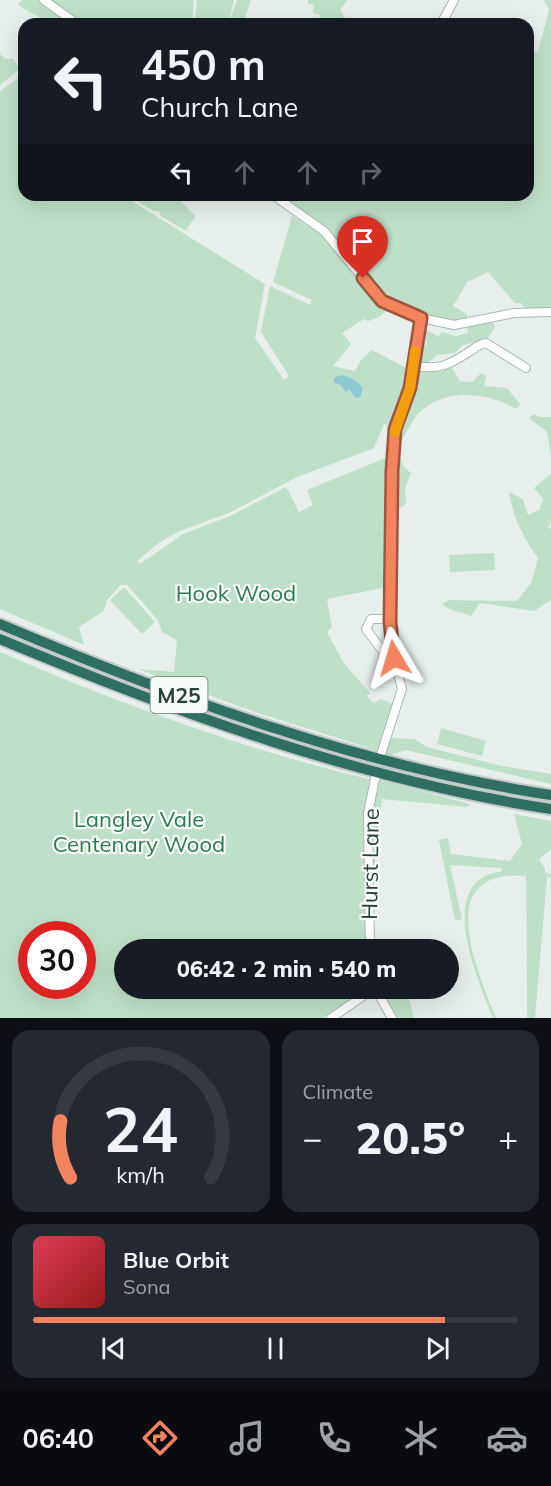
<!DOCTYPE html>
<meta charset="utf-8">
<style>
:root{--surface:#171b24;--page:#242831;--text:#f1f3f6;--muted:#9ea1a6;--line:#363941;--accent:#f4845f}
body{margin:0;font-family:Mulish,sans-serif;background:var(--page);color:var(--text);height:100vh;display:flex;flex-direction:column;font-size:22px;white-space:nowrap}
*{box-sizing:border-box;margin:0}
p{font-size:20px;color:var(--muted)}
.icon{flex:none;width:33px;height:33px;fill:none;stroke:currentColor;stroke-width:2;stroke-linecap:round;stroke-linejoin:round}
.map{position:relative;height:1018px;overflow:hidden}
.side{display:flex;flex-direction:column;gap:12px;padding:12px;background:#0d0f14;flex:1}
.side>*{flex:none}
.banner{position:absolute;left:18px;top:18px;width:516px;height:183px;border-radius:18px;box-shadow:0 6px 24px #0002;background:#171b24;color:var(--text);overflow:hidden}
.speed{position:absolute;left:18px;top:921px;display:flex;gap:12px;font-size:30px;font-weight:700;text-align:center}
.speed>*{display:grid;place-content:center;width:78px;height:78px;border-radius:50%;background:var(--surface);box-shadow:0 6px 24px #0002;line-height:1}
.speed .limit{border:9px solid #d22;background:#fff;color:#111}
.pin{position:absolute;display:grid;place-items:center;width:51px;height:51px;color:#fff;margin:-62px -26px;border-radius:50% 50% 50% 0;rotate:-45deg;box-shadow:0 0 6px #0007}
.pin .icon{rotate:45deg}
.me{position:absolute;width:66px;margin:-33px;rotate:353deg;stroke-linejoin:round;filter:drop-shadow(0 0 4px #0008)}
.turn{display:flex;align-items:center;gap:21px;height:126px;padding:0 24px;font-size:27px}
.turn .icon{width:78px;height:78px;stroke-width:2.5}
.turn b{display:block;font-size:42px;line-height:51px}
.lanes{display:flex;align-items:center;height:57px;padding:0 24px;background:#0003;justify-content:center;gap:30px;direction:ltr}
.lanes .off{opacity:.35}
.big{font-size:45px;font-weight:800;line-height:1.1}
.side .card{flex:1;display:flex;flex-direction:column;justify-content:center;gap:9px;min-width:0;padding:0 21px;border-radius:18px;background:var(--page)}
.side .dial{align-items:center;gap:0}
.dial svg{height:156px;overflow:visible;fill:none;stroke:var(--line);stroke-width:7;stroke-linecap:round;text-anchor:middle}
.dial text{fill:var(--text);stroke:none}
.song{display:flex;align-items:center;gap:18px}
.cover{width:72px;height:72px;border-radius:9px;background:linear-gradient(135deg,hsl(350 70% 55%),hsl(0 70% 35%))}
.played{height:6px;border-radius:3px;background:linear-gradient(90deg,var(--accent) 85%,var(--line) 85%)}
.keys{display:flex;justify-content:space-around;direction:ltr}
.heat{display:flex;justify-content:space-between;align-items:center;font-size:33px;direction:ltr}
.side .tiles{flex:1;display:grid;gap:12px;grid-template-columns:1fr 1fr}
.card:last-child{grid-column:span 2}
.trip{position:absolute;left:114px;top:939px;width:345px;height:60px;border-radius:30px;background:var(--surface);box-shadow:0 6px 24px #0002;font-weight:800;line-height:60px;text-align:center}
.menu{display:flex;height:96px;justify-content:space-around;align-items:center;background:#090b0e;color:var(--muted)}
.menu .icon{width:42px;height:42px}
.menu .selected{color:var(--accent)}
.menu b{font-size:27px;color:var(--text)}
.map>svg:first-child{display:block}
</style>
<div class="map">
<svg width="551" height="1018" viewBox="0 0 551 1018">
<rect width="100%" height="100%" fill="#e6efeb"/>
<g fill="#bfe0c8" fill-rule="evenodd">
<path d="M22 0H38L71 24C52 24 34 16 18 5Z"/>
<path d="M50 0H194L192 24H83Z"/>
<path d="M197 0H234L228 24H195Z"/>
<path d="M237 0H251L243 23 230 19Z"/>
<path d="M308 0H348L340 10 348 24H318L320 15 313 13 314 5 308 4Z"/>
<path d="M544 0H551V310L526 309 521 303H515L488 272 467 282 453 306 467 314 468 321C441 323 418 314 394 303L381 316 369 321 364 319 342 333 351 344 333 366 355 371 360 361 372 350 410 370 394 426 384 424 374 448 297 477 229 513 180 531 160 542 137 561 140 564 183 534 230 516 286 487 299 512 313 505 307 490 388 457 387 587 327 599 332 627 327 632 343 662 370 693 367 696 374 703 381 699 393 704 379 751 252 711 138 669 174 672 177 640 162 632 157 619 127 585H121L107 600 104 611 79 627 84 645 0 609V91L24 74V195H122L265 284 255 338 284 380 289 376 261 332 270 286 310 305 312 300 273 282 292 216 324 236 360 270 321 224 290 205 283 195H528V54L538 51 549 10Z"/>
<path d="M0 54 5 59H13L20 69 0 85Z"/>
<path d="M128 195H175L195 216 186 231 161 216 159 211H153Z"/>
<path d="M492 321 495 327 487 339 483 337 481 341 463 345 455 353 437 355 426 364 434 365 441 372 451 367 460 381 472 382 481 373 486 376 484 386 507 388 520 404 516 409C487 392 443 387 417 415 409 424 406 437 397 446V434L418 363 419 346 427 345 425 331H429L438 337 442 332 456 336 468 333 467 327Z"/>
<path d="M533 414 540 417H551V456L547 432 529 418Z"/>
<path d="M401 460 403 466 411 473 405 488 406 504 397 510 394 506 395 461Z"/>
<path d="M551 474V522L548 527 551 529V600L534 611 480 603 471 616C462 612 449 611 442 604L449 600 517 601 531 583 538 558C523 537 513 518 509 492L523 499 528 515 539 510 543 499 534 488Z"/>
<path d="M494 553 495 570 450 572 449 555Z"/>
<path d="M124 587 155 622 142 634 110 600Z"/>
<path d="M0 652C120 704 245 750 373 780 359 835 365 893 367 949L124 950V988L364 989 362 993 323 1018H0ZM32 934H82V986H32Z"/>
<path d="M441 728 486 741 482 756 437 744Z"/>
<path d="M389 738 414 739 427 747 502 766 551 774V784L406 750 390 755 385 754Z"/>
<path d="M378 780 470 804 467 807 382 799 373 877 370 818Z"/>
<path d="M514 814 551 821V849L539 859 545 869V873L551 874V878L547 877 535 1018H527L526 876C432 868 476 968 496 1018H493C480 985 441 899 485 876 491 873 498 872 503 871L501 868 450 865 462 919 455 921 439 840 448 838 451 854 510 861 522 844Z"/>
<path d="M378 989H397L408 995 414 1018H395Z"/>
</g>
<path fill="#8ec9d4" d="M341 375C351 377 357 380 363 388L360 397 355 398 350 390 345 392 341 385 334 383V378Z"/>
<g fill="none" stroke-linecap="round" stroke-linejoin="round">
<g stroke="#a8b8b2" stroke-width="10">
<g id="minor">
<path d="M44 0 77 24"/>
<path d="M441 24 454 0"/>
<path d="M273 195 324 231 382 301 421 318 454 325 514 313 551 312"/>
<path d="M413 366C439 370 447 366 469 352 475 348 479 344 486 343L526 368"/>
<path d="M390 619H371L366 629 397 670"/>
<path d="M382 751 402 689 391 646 392 471 395 429 410 388 421 318"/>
<path d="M370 950 368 813 375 779"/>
<path d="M375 988 392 1018"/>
<path d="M331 1018 363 996 367 988"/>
</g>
</g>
<g stroke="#c2cac8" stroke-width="14">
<g id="highway">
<path d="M0 624C177 699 360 766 551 795"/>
<path d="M0 639C177 713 360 780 551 809"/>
</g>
</g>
<use href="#minor" stroke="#fff" stroke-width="8"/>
<use href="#highway" stroke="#2f6f62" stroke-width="10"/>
</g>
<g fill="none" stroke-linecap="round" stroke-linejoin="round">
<g stroke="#9f563e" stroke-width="15">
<path id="route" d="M363 278 382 301 421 318 410 388 395 429 392 471 390 622 394 658"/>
</g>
<use href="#route" stroke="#f4845f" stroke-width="10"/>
<path stroke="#f59e0b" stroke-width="10" d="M395 432 410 388 415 351"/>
</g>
<g text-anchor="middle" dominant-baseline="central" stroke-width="4.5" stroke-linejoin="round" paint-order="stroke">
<rect fill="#f7fbf9" stroke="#637a73" stroke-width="1.5" x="150.5" y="677" width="57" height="36" rx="4.5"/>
<g font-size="21" font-weight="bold" fill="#24423a">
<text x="179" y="695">M25</text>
</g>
<g font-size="22" fill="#2d7a4b" stroke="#f7fbf9">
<text x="236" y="593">Hook Wood</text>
<text x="139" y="819">Langley Vale<tspan x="139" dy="25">Centenary Wood</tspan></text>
</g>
<g font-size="22" fill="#24423a" stroke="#f7fbf9">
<text transform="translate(370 864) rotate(-89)">Hurst Lane</text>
</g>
</g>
</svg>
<div class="speed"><div class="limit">30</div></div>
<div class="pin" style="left:363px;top:278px;background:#d93025"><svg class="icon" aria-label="arrive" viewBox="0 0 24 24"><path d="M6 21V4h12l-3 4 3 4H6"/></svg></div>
<svg class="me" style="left:394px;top:658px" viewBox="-20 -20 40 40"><path d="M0-17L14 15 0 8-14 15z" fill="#f4845f" stroke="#fff" stroke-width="4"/></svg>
<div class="trip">06:42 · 2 min · 540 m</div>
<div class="banner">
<div class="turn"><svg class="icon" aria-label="left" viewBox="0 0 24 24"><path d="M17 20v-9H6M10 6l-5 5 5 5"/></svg><div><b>450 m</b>Church Lane</div></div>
<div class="lanes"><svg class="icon" aria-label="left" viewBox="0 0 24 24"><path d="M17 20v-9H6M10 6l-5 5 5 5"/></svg><svg class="icon off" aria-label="ahead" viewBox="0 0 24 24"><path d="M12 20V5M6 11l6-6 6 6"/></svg><svg class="icon off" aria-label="ahead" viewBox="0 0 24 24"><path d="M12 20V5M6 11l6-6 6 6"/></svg><svg class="icon off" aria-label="right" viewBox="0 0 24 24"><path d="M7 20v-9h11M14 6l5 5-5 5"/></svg></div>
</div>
</div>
<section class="side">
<div class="tiles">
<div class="card dial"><svg viewBox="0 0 100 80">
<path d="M14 69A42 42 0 1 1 86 69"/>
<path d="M14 69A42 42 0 0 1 9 40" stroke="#f4845f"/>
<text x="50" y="56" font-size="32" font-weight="700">24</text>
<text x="50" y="72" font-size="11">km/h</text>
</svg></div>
<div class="card"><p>Climate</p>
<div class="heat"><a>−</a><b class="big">20.5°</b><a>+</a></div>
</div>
<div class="card">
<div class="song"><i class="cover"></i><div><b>Blue Orbit</b><p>Sona</p></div></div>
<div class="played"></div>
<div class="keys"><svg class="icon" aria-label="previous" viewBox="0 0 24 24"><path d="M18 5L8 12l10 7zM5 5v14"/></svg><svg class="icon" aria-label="pause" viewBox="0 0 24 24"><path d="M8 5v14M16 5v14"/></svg><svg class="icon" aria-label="next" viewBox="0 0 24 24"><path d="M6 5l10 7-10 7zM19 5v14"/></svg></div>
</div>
</div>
</section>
<nav class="menu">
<b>06:40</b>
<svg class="icon selected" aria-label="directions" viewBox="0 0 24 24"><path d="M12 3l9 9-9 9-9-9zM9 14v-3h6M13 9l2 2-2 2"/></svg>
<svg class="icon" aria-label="music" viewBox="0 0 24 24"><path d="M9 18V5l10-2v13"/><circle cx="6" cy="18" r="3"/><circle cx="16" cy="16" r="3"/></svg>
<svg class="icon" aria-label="phone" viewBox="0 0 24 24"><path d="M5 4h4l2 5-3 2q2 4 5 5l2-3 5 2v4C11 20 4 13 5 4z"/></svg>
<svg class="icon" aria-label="climate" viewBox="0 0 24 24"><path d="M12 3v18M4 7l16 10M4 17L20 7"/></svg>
<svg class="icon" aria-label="car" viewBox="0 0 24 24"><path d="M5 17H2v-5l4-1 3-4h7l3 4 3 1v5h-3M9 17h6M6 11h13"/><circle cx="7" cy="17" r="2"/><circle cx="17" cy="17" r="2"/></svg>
</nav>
